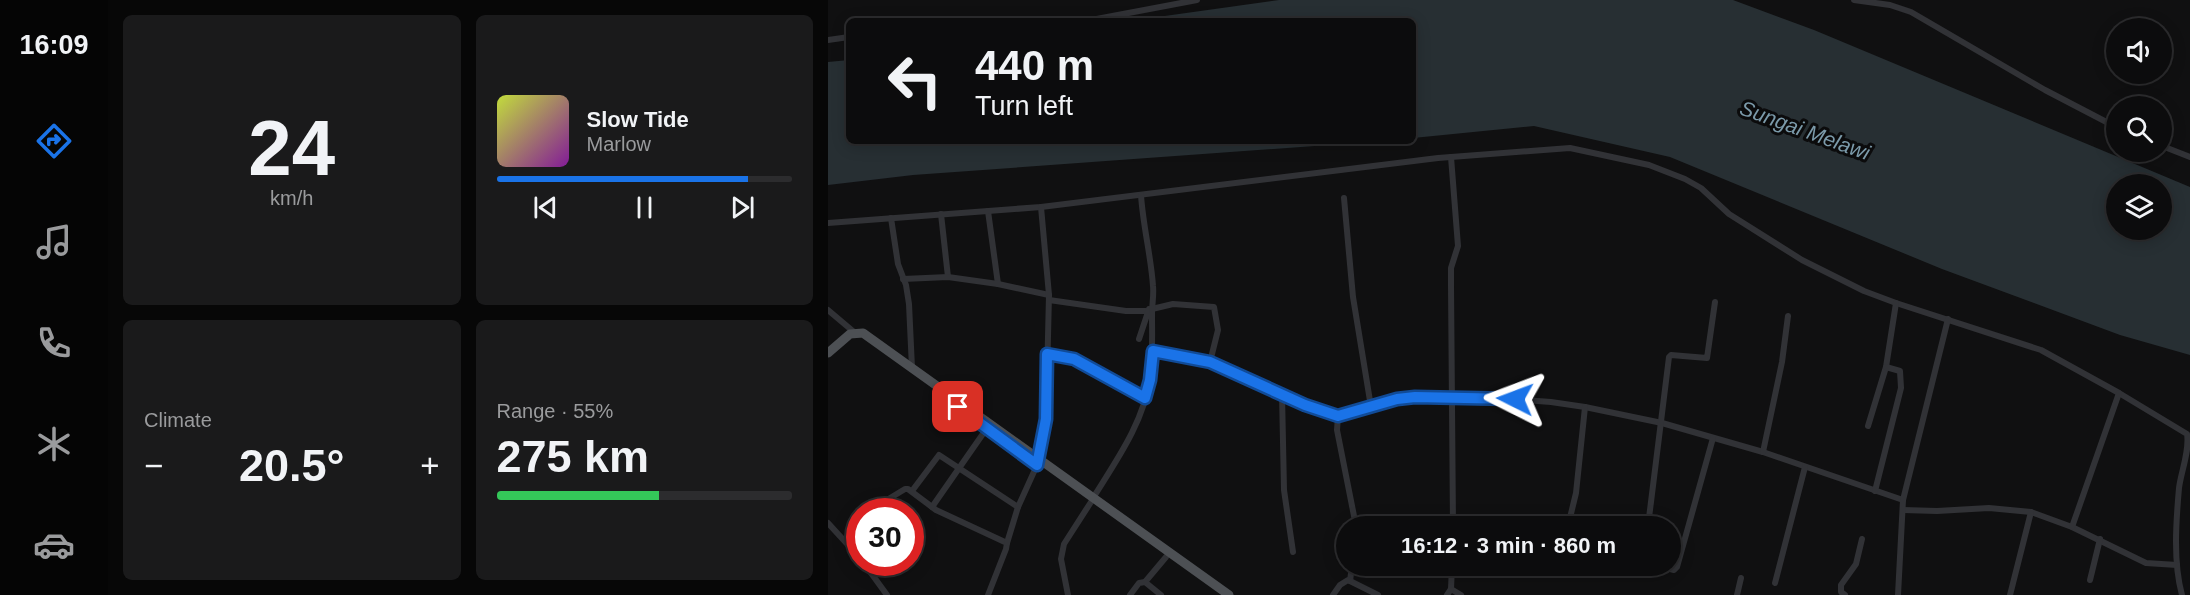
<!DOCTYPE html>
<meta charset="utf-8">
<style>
:root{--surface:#0c0c0d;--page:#1a1a1b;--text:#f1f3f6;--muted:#9a9b9d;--line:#2c2c2e;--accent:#1a73e8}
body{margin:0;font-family:Helvetica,sans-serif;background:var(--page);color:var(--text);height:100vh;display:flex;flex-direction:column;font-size:22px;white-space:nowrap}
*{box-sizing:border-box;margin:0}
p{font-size:20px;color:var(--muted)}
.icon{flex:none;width:33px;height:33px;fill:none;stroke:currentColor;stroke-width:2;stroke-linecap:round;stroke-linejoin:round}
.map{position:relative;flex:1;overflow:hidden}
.panel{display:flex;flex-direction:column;gap:15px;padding:15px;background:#070707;width:720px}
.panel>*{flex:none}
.guide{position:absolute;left:18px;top:18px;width:570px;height:126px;border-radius:9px;box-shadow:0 3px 15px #0003,0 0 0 2px var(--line);background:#0c0c0d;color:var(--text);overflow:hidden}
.controls{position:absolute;left:1278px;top:18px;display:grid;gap:12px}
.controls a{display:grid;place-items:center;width:66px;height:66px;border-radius:50%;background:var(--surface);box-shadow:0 3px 15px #0003,0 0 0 2px var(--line);font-size:30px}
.speed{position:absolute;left:18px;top:498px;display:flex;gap:12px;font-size:30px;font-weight:700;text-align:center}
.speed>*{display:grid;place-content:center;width:78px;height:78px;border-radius:50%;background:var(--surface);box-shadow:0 3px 15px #0003,0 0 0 2px var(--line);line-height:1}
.speed .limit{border:9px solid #d22;background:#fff;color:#111}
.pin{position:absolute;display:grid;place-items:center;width:51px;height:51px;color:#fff;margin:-26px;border-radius:12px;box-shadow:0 3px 9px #0006}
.me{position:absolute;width:66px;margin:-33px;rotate:273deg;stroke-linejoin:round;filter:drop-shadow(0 0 4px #0008)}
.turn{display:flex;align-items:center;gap:21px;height:126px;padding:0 30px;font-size:27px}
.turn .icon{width:78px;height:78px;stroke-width:2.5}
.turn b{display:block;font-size:42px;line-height:51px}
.big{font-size:45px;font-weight:600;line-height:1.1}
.panel .card{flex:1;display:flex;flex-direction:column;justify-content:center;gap:9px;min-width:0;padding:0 21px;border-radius:9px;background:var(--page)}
.panel .dial{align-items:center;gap:0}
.dial b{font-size:78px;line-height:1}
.song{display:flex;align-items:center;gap:18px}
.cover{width:72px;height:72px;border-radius:9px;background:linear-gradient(135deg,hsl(70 70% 55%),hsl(290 70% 35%))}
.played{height:6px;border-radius:3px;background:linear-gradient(90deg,var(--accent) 85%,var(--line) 85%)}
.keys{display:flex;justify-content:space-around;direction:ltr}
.heat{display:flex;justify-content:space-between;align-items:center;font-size:33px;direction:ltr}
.charge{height:9px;border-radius:4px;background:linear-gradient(90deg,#34c759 55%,var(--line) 0)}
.panel .tiles{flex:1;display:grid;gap:15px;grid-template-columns:repeat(2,1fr)}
.trip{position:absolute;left:508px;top:516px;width:345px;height:60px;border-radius:30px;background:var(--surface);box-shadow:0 3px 15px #0003,0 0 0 2px var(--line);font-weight:600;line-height:60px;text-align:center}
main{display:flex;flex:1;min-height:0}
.tab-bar{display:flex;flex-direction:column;width:108px;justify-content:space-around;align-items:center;background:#050505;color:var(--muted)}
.tab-bar .icon{width:42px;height:42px}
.tab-bar .active{color:var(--accent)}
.tab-bar b{font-size:27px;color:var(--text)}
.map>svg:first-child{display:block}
</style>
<main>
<nav class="tab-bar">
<b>16:09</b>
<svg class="icon active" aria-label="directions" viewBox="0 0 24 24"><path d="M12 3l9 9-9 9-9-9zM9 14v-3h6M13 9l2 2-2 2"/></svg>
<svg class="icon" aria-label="music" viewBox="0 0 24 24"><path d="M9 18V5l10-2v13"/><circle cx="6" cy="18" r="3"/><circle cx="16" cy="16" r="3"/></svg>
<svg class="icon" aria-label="phone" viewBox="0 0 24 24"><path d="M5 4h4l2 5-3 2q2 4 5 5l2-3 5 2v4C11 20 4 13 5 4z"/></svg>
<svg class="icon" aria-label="climate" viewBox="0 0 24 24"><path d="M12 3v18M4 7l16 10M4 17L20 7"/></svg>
<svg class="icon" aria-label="car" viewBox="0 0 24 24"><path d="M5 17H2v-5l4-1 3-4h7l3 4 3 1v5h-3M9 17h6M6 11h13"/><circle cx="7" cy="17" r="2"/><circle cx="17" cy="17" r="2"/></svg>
</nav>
<section class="panel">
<div class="tiles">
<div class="card dial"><b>24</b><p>km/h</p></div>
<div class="card">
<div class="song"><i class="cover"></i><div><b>Slow Tide</b><p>Marlow</p></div></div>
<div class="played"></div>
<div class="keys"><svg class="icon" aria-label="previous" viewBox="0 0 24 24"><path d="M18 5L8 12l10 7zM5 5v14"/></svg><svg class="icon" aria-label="pause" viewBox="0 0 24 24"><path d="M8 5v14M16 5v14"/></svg><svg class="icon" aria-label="next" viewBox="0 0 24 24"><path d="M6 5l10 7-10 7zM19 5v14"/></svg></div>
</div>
<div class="card"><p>Climate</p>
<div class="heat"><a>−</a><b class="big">20.5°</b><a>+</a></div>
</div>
<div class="card"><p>Range · 55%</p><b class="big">275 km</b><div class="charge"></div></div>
</div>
</section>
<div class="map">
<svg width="1362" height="595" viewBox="0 0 1362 595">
<rect width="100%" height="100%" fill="#101011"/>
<g fill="#272f33" fill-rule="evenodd">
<path d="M451 0H905L986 30 1362 187V355L1292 335 1114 269 842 157 706 126 585 138V21H301ZM1288 184H1334V230H1288Z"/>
<path d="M21 60V141H555L85 175 0 185V62Z"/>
</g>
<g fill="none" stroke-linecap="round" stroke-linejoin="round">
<g stroke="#313236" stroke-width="6">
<path d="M1026 0 1062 5 1083 12 1217 90 1288 127"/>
<path d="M258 21 369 0"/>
<path d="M0 40 21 37"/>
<path d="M1334 146 1362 157"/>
<path d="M623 157 630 246 623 268V286L625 526"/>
<path d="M516 198 525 297 543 407"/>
<path d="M160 211 170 284"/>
<path d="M113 214 120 277"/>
<path d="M63 218 70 264 78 285 81 304 84 368"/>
<path d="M0 223 213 207 610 158 742 148 821 165 857 179 873 188 901 214 974 260 1036 291 1068 303 1213 350 1291 393 1359 434C1362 450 1353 472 1351 488 1348 522 1345 562 1354 595"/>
<path d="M75 279 120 277 170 284 221 295"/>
<path d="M221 300 298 311H320"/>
<path d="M324 309 345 304 386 307 390 330 382 362"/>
<path d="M0 310 26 332"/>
<path d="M311 339 321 309"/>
<path d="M325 351 382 362 477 405 510 416 569 399 587 397 669 398 723 402 757 407 834 423 935 452 1075 500"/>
<path d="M219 354 246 359 317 398"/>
<path d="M454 394 456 490 465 552"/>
<path d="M510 416 509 430 528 526"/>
<path d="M1040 426 1058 367 1068 303"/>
<path d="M935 452 954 362 960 316"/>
<path d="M84 491 111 455 190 507"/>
<path d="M1047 491 1073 388 1072 371 1058 367"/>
<path d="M265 498C288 461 316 422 322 378 325 356 324 335 324 314 324 304 326 295 325 286 323 256 315 226 313 195"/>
<path d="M49 506 77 489H80L108 510 179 543 178 549 160 595"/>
<path d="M104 507 159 428"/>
<path d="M1075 510 1109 511 1161 508 1203 512 1244 527 1318 563 1349 565"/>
<path d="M0 523 32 558"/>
<path d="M740 526 748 493 757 407"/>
<path d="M820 526 841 357 843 355 879 358 887 302"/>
<path d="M1244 527 1291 393"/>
<path d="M179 543 190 507 209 465 218 419 221 295 213 207"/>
<path d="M35 562 59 595"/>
<path d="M831 566 846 570 849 567 885 438"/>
<path d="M1262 580 1272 539"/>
<path d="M522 581 524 566"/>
<path d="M317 582 338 557"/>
<path d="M947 583 977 467"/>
<path d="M623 589 633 595"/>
<path d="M240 595 233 559 236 544 263 502"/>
<path d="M302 595 311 583 317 582 333 595"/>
<path d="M505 595 512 585 520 580 550 595"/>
<path d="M619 595 623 589 624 566"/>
<path d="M909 595 913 578"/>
<path d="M1017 595 1013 592V585L1028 564 1034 539"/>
<path d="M1070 595 1075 500 1120 319"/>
<path d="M1182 595 1203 512"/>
</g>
<path stroke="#4d5054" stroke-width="9" d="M0 353 22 334 35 333 401 595"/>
</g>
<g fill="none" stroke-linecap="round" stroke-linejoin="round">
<g stroke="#114b97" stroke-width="15">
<path id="route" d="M130 407 209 465 218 419 219 354 246 359 317 398 322 380 325 351 382 362 477 405 510 416 569 399 587 397 687 399"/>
</g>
<use href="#route" stroke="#1a73e8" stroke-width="10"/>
</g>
<g text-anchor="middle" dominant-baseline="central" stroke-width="6" stroke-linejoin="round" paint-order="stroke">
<g font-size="21" font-style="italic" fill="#7b9aaa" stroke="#0b0b0c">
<text transform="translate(977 130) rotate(20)">Sungai Melawi</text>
</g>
</g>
</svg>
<div class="controls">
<a><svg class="icon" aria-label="sound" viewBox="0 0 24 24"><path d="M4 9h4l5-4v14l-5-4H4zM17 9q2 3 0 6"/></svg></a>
<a><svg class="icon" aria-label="search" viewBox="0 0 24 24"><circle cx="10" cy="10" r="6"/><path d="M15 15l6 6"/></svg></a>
<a><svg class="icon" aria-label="layers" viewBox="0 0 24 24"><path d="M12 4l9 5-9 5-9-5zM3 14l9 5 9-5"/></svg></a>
</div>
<div class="speed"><div class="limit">30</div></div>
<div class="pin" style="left:130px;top:407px;background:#d93025"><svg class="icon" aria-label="arrive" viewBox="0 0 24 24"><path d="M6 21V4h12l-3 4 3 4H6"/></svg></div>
<svg class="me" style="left:687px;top:399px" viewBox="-20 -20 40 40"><path d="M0-17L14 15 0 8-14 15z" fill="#1a73e8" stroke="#fff" stroke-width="4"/></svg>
<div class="trip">16:12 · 3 min · 860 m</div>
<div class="guide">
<div class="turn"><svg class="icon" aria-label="left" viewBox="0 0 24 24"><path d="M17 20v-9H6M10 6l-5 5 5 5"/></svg><div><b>440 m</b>Turn left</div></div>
</div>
</div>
</main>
